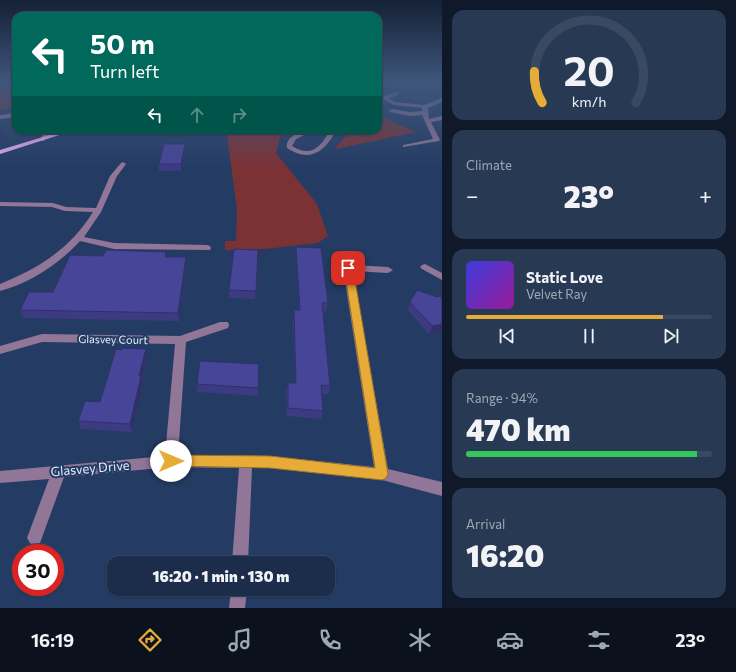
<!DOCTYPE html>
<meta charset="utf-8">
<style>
:root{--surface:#1b2d4a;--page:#283954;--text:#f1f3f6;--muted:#a0a8b5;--line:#394962;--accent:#e7ac37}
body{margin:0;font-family:Commissioner,sans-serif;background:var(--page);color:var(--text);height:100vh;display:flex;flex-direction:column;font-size:15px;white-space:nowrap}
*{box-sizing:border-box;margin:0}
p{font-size:13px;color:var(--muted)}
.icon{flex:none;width:22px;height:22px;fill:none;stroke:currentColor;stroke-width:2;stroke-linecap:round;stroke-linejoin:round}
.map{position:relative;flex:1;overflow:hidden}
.details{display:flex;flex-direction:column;gap:10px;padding:10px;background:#0f1929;width:294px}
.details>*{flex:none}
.guide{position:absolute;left:12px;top:12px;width:370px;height:122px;border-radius:12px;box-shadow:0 1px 3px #0004,0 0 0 1px var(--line);background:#00695c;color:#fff;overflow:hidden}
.speed{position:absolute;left:12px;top:544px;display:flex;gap:8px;font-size:20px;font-weight:700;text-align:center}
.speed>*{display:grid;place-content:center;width:52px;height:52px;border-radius:50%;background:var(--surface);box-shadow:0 1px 3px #0004,0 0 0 1px var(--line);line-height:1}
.speed .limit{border:6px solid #d22;background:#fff;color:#111}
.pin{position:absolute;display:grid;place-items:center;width:34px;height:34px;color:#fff;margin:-17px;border-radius:8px;box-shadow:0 2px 6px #0006}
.me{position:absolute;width:44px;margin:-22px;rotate:90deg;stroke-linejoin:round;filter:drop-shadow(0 0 3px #0008)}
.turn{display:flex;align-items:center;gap:14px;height:84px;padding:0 12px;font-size:18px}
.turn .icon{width:52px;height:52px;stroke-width:2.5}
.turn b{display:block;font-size:28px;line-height:34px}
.lanes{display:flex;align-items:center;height:38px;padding:0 12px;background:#0003;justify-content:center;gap:20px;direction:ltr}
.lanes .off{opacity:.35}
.big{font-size:30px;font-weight:800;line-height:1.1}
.details .widget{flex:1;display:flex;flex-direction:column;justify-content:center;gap:6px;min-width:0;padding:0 14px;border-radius:12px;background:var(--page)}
.details .dial{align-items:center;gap:0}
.dial svg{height:104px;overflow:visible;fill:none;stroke:var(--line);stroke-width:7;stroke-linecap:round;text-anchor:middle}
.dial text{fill:var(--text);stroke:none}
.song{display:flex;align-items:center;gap:12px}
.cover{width:48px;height:48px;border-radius:6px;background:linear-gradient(135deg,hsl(240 70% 55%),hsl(300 70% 35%))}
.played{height:4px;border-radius:2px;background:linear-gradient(90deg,var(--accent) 80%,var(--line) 80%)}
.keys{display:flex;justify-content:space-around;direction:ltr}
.heat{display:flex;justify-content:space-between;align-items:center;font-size:22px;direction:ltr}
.charge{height:6px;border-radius:3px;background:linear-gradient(90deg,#34c759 94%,var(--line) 0)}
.trip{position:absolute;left:107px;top:556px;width:228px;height:40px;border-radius:12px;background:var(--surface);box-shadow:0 1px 3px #0004,0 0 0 1px var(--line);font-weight:800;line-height:40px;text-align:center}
.menu{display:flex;height:64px;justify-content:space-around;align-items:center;background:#0b121e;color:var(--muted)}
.menu .icon{width:28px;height:28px}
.menu .current{color:var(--accent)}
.menu b{font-size:18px;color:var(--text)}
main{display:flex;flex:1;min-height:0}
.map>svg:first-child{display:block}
</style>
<main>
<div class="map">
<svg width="442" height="608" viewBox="0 0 442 608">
<rect width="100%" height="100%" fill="#243c63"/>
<g fill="#7b3235">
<path d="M0 83H16V107L0 110Z"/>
<path d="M378 111 386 112 379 116 416 132 336 149 335 148 347 135 349 130H378Z"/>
<path d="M213 130H289L280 137 276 153 317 204 328 236 318 243 265 249 225 250V241H236L237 210 227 135Z"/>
</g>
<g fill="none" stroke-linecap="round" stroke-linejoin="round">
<g fill="#917697" fill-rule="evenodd">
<path d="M396 92 398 93V95L389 98 395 102 424 105 442 98V102L428 108 429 119 442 116V120L431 122 440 140 439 141 403 147V145L433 139 422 115 410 116 390 112 389 111 392 109 410 112 422 111V108L394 105 383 99 384 96Z"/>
<path d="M16 113V117L0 119V115Z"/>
<path d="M47 130H53L44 141H40L39 140Z"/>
<path d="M305 130H314L296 139 292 146C311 158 321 147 330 130H336C325 152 310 163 287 148 285 138 297 133 305 130Z"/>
<path d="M123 162 126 164 117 176 101 212 84 237 114 243 207 245 210 246 211 248 210 250 114 249 80 241C59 264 30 283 0 291V284C39 268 70 249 93 212L65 211 52 207 0 206V202L53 203 66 207 96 208 110 176 121 163Z"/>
<path d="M347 257 351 260 352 265 388 267 393 270 388 273 353 271 388 469 442 482V496L382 480 270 468H252L248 563H232L239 468 171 467 64 477 40 543 35 546 30 543 27 538 49 479 0 483V471L165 456 175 344 42 342 0 354V346L42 334 180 336 220 322H228L229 325 228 328 186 342 178 455 270 456 374 467 343 268V260Z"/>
<path d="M425 264 442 273V280L422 269 420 267 422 265Z"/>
<path d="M231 589H247L245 608H229Z"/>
</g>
<path fill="#e5adf2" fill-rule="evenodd" d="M66 130H75L0 154V150Z"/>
</g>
<g fill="#3c3b82">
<path d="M387 83H432L411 90Z"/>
<path d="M185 144V151L181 171H159V164Z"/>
<path d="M296 247 328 303 326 312 323 311 330 386 328 394H322L323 411 321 419 287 416 286 391 288 383H295L293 318 294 310H299L296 254Z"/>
<path d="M258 250 255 299 229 298V290Z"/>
<path d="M166 252V257L186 265 179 321 23 318 20 310 53 292 103 256Z"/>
<path d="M442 296V331L429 334 408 310 410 302Z"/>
<path d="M147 357 142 379 143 385 132 432 81 429 78 421 100 402Z"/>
<path d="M197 384 258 388V396L197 392Z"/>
</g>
<g fill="#31306a">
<path d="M413 83H432L411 90Z"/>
<path d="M0 124 4 138 0 140Z"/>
<path d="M185 144V151L181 171V164Z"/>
<path d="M186 257V265L179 321 178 313Z"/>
<path d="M442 324V331L429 334 432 326Z"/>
<path d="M146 349 147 357 142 379 143 385 132 432 130 424 139 376Z"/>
</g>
<g fill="#464597" stroke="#31306a">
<path d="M164 144H185L181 164H159Z"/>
<path d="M296 247 321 248 328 303H322L330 386 321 385 323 411 288 408V383H296L294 310H300Z"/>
<path d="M234 249 258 250 256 291 229 290Z"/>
<path d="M106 250 166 252 165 257H186L178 313 20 310 29 292H53L70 255 103 256Z"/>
<path d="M417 290 437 297 442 296V324L432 326 410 302Z"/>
<path d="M122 348 146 349 139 376H141L130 424 78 421 85 401 100 402 116 349 122 350Z"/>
<path d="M200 361 259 364 258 388 197 384Z"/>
</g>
<linearGradient id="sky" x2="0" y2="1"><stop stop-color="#142136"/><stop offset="0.49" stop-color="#3f567c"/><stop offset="1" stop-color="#3f567c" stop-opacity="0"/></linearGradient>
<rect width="442" height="168" fill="url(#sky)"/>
<path fill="#e7ac37" stroke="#967024" d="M348 265 353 268 388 474 386 478 382 480 270 468 171 466 167 465 165 461 167 457 171 455 270 456 375 468 344 268Z"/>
<g text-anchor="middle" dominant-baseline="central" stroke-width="4" stroke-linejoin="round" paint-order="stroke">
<g font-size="11" fill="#e4edfc" stroke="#243c63">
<text transform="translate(113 339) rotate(1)">Glasvey Court</text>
</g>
<g font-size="13" fill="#e4edfc" stroke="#243c63">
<text transform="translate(90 468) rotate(-5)">Glasvey Drive</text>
</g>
</g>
</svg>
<div class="speed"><div class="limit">30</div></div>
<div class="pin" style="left:348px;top:268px;background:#d93025"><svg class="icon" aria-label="arrive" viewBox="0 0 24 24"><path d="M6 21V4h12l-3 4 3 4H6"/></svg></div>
<svg class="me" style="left:171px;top:461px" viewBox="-20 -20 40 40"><circle r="19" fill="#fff"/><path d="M0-13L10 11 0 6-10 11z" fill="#e7ac37"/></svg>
<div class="trip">16:20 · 1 min · 130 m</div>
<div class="guide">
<div class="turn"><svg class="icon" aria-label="left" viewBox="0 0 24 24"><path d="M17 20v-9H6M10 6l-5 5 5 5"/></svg><div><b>50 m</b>Turn left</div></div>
<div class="lanes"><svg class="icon" aria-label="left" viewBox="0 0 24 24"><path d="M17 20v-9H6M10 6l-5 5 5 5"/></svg><svg class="icon off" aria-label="ahead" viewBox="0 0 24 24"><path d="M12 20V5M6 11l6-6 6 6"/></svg><svg class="icon off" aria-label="right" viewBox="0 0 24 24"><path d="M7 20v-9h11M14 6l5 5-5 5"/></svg></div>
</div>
</div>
<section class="details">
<div class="widget dial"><svg viewBox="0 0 100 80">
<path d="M14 69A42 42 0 1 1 86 69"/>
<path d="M14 69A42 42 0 0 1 8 45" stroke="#e7ac37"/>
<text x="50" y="56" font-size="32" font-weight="700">20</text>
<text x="50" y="72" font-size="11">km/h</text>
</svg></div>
<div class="widget"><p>Climate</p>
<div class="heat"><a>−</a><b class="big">23°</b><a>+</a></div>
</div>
<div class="widget">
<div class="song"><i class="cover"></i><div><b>Static Love</b><p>Velvet Ray</p></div></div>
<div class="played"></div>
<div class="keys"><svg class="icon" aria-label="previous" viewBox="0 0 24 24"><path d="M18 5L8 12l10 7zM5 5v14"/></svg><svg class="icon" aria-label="pause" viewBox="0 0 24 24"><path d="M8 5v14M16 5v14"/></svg><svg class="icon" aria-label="next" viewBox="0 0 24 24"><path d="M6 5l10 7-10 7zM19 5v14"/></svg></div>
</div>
<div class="widget"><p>Range · 94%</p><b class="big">470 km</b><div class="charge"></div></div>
<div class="widget"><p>Arrival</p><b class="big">16:20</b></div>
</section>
</main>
<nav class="menu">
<b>16:19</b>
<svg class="icon current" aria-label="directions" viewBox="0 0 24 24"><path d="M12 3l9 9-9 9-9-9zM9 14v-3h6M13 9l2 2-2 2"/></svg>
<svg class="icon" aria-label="music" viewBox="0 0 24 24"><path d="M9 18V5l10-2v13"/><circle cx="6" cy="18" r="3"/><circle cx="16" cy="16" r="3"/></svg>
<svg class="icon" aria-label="phone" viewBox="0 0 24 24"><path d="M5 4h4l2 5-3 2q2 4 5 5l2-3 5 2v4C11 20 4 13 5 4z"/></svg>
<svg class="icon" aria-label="climate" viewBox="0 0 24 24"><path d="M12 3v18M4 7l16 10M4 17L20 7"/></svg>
<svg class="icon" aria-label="car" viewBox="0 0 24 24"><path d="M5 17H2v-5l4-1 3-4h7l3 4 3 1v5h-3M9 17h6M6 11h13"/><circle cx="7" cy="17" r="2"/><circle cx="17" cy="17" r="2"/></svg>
<svg class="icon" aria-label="filters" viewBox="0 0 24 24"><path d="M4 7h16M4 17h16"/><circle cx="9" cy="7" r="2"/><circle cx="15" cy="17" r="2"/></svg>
<b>23°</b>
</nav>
